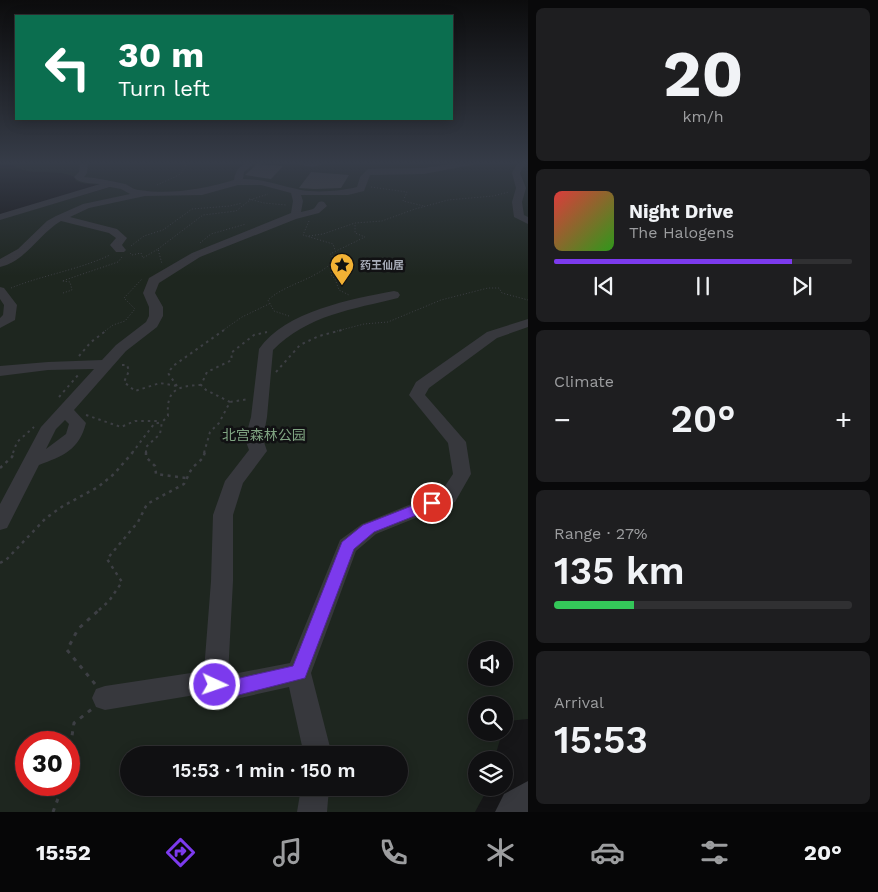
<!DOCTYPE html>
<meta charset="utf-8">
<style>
:root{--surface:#101012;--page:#1e1e20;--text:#f1f3f6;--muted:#9c9d9f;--line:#303032;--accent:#7c3aed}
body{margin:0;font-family:"Work Sans","Noto Sans SC",sans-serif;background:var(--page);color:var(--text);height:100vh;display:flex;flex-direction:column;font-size:19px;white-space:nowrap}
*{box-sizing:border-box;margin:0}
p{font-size:16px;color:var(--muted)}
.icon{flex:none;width:28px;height:28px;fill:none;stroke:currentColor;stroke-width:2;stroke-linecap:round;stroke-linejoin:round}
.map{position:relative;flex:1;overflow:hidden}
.panel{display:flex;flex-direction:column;gap:8px;padding:8px;background:#09090a;width:350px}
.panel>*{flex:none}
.banner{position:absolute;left:15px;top:15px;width:438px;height:105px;border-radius:0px;box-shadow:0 2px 12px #0003,0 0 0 1px var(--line);background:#0b6e4f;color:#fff;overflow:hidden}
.buttons{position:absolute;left:468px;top:641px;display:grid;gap:10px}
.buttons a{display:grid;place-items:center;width:45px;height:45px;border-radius:50%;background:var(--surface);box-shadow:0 2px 12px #0003,0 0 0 1px var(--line);font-size:25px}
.speed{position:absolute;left:15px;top:731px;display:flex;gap:10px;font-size:25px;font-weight:700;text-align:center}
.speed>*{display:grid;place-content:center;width:65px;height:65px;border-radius:50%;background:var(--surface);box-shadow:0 2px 12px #0003,0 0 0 1px var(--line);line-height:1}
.speed .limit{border:8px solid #d22;background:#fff;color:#111}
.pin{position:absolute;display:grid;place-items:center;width:42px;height:42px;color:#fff;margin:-21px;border:2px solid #fff;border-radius:50%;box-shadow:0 1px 5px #0007}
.me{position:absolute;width:55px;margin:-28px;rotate:93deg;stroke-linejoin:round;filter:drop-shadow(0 0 4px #0008)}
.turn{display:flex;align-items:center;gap:18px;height:105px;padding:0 20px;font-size:22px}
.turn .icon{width:65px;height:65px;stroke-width:2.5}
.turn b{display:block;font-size:35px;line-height:42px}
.big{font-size:38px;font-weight:600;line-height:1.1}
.panel .tile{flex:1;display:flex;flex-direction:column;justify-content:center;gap:8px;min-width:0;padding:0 18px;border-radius:8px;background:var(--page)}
.panel .dial{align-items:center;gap:0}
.dial b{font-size:65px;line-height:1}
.song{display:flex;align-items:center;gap:15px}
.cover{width:60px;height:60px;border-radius:8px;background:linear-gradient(135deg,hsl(0 70% 55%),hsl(110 70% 35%))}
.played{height:5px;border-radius:2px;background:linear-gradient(90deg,var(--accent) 80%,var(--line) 80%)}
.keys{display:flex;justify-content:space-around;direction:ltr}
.heat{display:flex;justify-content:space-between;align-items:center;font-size:28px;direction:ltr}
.charge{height:8px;border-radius:4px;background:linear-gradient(90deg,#34c759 27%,var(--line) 0)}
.trip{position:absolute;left:120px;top:746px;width:288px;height:50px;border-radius:25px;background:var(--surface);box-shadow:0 2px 12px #0003,0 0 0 1px var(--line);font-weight:600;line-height:50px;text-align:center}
.dock{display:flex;height:80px;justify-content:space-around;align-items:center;background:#060607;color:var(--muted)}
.dock .icon{width:35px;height:35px}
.dock .current{color:var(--accent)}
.dock b{font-size:22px;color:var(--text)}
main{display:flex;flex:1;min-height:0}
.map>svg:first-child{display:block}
</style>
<main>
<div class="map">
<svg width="528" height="812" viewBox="0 0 528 812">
<rect width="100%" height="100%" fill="#161618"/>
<path fill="#1e261f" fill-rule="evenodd" d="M9 162H528V719L507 721 504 728V705H476V732L502 733 494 760H476V788H488L475 812H0V219L111 187C99 183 87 186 76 181L74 177C55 167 25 179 9 162ZM476 650H504V678H476ZM26 742H69V785H26ZM129 755H399V788H129Z"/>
<g fill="#404145">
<path d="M257 164 283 166 271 179 245 175Z"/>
<path d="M311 172 349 175 341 188 315 189 299 188Z"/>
</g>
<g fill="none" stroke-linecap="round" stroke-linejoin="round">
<g stroke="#3d3f44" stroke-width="1" stroke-dasharray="1 2" stroke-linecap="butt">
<path d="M157 185 179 175 186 167 184 162"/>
<path d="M371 187 407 192 403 201 424 206"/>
<path d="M249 199 264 203 286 205"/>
<path d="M309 221 303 235 333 244 335 250"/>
<path d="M309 236 323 234 355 223"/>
<path d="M200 243 211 234 246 224"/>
<path d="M131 246 144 236 163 230 192 209 230 206 242 203"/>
<path d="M158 249 203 215 236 211 250 200 268 194"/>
<path d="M130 253 132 255 141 253 143 258 158 249 162 264"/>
<path d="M332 263 331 275 335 279 339 290 349 295"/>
<path d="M11 288C43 275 78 270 110 255"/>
<path d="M63 293 72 290 70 282 62 281 118 262 122 257"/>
<path d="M289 316 274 311 268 300C287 283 314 281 335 260L330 254 365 237 355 233V223L382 221 415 209 448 200 493 196 509 192"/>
<path d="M105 331 113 325 125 321 135 309 124 298 142 279"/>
<path d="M222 331 242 317 271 303"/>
<path d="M337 331 364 324 388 322 441 300 488 288H499L502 293 528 300"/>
</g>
<g stroke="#3d3f44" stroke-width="2" stroke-dasharray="2.5 4" stroke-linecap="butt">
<path d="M79 356 91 342 107 330"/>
<path d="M122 365H127L129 371 124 382 135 391 160 383 177 386"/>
<path d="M276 372 300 345 319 336 342 330"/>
<path d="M177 386 168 373 173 366 224 330"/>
<path d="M59 397 79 374"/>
<path d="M230 402 206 390 201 385 207 372 232 360 231 353 254 335 267 332"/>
<path d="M86 415 121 427 135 421H159"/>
<path d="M13 453 17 442 34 427"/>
<path d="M132 453 154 424 162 422"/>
<path d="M146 453V447L160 434 162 422 168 416C166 389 178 386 201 385"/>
<path d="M204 453 210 432 219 423 230 402 249 399"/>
</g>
<g stroke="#3d3f44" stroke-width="2.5" stroke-dasharray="3 4.5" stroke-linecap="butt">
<path d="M146 452V457L155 466 156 474 186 478"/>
<path d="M0 468 12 457 14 452"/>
<path d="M0 563 6 560 46 518 63 506 98 487 114 474 133 452"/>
<path d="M99 610 109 601 122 582 107 559 138 522 147 504 184 484 192 468 203 458 205 452"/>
</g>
<g stroke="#3d3f44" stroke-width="3" stroke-dasharray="4 6" stroke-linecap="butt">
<path d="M95 684 67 650 78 629 100 609"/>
<path d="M69 755 74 723 92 709"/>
<path d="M53 812 63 785"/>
</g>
<g fill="#37383d" fill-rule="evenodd">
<path d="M80 162H88L87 173 84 177C98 178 111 181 125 184 130 186 134 190 139 190 171 195 203 189 234 180 236 167 243 162 256 162L244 172 243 179C264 179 281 186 301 190 318 193 341 191 357 187L360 177 368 169 424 168 464 162H487L424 174 370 175 364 191 348 195H301L303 201 301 212C305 211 310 210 313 209 319 205 316 200 324 202L327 206 319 213 296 219 200 257 159 283 155 293 163 307V316L157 327 126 351 74 410 86 423C79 450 63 456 39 465L7 528 0 530V504L41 427 94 369 48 370 0 376V366L48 362 102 360 116 345 146 322 149 316V307L143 293 149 278 192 253 291 213 293 201 291 193 261 185H238L202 195 145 196 89 208 70 217 117 229 127 238 122 245 126 250 124 252H116L110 245 116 238 109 233 61 221C39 234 26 261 0 267V259L18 249 47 221 56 216 83 204 130 194 121 189 110 187 0 220V214L100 184C92 183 79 184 74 177L79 172ZM65 420 69 424 66 434 46 449 56 429Z"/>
<path d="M285 162H333L312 167Z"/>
<path d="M518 162H526L520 173 526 188 522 202 524 215 528 217V224L514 217 512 202 516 188 512 173Z"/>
<path d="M0 287 4 288 17 305 15 320 0 328V318L3 315 4 305 0 299Z"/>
<path d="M394 291 398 292 400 295 398 298C354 309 307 315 273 350L267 417 263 439 267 451 243 483 233 515V581L228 675 290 663 340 540 362 524 441 492 453 474 448 443 409 395 416 382 487 332 528 319V327L497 338 429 388 425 395 466 442 471 474 455 502 376 534 356 551 311 673 332 755H304L289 687 231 700 201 694 105 710 96 707 92 698 96 689 105 686 204 671 211 581 213 515 225 481 249 450 245 439 251 417 259 349C285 311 352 299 394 291Z"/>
<path d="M528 781V812H495L504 794Z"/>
<path d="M301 788H329L327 812H297Z"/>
</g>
</g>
<linearGradient id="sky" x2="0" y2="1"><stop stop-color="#0c0c0d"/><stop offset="0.59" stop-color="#363c48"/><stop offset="1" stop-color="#363c48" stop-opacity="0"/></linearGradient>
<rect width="528" height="276" fill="url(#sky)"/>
<path fill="#7c3aed" stroke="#51269a" d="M432 498 437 500 439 503 437 507 374 532 354 549 305 678 231 697 209 691 206 685 209 679 215 677 231 680 293 666 342 542 363 525Z"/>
<defs>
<g id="sight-pin" transform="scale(1.25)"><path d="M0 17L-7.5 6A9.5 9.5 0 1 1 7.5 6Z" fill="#f2b134" stroke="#111113"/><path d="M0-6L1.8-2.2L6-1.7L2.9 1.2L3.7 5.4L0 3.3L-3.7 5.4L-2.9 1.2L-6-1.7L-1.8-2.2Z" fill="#111"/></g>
</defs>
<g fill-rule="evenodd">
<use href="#sight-pin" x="342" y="265"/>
</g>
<g text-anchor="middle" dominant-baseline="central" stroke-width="5" stroke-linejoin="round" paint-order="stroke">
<g font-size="11" font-weight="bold" fill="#a8adb8" stroke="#111113" text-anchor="start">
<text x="360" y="265">药王仙居</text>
</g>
<g font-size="14" fill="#7fa381" stroke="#111113">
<text x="264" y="435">北宫森林公园</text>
</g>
</g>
</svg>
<div class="buttons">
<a><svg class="icon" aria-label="sound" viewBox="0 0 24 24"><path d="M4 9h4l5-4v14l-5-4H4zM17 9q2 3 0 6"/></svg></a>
<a><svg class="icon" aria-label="search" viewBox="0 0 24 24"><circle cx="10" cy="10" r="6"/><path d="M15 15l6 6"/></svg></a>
<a><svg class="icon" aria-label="layers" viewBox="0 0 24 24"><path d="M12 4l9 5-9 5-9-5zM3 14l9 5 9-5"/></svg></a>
</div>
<div class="speed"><div class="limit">30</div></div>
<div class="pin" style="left:432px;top:503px;background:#d93025"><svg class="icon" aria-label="arrive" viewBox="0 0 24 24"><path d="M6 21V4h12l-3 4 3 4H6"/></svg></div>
<svg class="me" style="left:215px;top:685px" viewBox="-20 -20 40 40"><circle r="17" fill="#7c3aed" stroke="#fff" stroke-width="3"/><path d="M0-11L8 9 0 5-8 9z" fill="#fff"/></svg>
<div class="trip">15:53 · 1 min · 150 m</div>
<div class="banner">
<div class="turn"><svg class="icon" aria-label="left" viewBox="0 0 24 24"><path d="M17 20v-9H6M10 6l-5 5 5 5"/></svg><div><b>30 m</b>Turn left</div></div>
</div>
</div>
<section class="panel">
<div class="tile dial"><b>20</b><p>km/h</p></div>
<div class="tile">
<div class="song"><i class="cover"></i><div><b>Night Drive</b><p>The Halogens</p></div></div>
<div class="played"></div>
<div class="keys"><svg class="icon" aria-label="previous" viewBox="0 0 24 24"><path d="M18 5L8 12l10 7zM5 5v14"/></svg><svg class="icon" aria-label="pause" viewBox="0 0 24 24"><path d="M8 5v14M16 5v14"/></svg><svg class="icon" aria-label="next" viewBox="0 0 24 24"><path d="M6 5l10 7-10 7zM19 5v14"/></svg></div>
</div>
<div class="tile"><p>Climate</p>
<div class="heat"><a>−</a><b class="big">20°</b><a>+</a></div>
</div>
<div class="tile"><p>Range · 27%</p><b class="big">135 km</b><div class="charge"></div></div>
<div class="tile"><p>Arrival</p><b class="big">15:53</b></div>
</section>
</main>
<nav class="dock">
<b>15:52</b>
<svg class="icon current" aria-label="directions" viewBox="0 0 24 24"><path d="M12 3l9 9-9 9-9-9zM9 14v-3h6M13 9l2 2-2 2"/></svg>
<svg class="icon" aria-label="music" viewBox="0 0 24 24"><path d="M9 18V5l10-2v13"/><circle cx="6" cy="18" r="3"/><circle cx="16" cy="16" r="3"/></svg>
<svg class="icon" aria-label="phone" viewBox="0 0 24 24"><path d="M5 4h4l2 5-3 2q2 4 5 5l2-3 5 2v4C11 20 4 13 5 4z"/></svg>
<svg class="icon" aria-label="climate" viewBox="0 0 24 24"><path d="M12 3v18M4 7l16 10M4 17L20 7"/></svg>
<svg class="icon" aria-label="car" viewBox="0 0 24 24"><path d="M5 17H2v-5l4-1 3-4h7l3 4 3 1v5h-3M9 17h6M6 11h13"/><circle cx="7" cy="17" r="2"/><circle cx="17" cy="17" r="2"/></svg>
<svg class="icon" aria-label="filters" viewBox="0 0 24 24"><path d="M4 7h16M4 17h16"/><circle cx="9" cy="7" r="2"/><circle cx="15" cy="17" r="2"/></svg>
<b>20°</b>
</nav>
